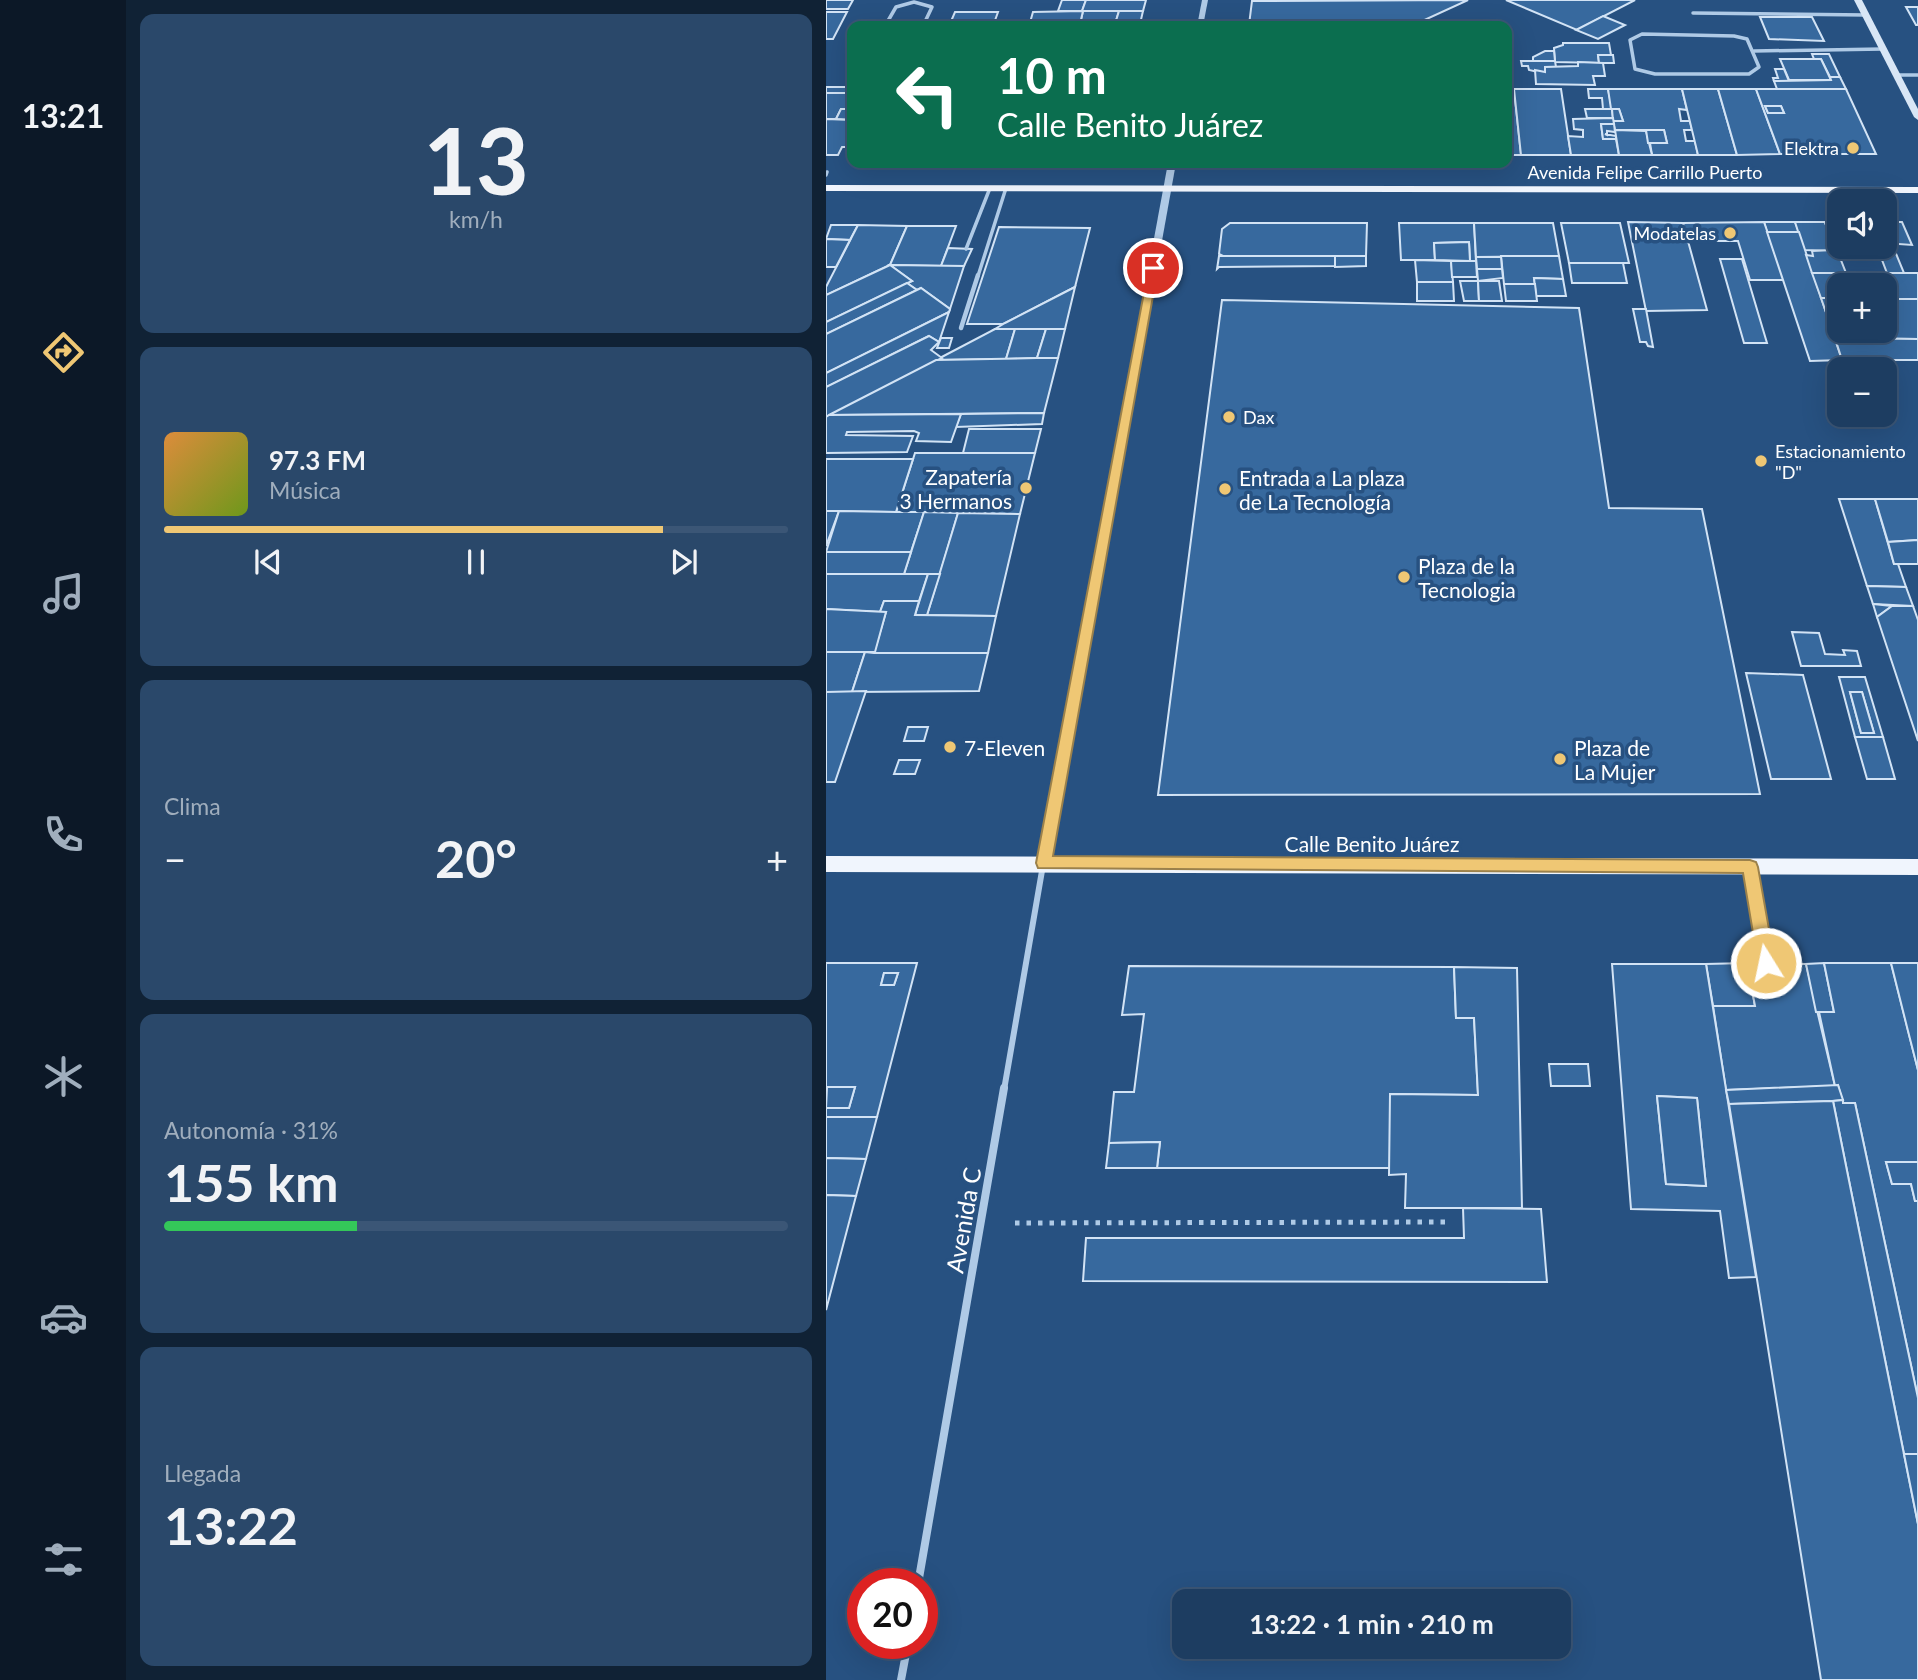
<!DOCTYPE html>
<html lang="es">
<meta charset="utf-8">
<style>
:root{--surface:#1d3d61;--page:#2a486a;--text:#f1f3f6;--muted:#a0aebd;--line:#3b5676;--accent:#efc774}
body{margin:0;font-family:Lato,sans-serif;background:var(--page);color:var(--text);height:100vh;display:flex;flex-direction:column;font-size:26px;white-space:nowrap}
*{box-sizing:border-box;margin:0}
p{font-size:23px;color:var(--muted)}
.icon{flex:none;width:38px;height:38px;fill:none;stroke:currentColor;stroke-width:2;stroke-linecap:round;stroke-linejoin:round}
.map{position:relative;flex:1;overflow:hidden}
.side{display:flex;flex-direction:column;gap:14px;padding:14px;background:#102235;width:700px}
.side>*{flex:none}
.top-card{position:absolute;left:21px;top:21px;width:665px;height:147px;border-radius:14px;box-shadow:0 7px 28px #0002,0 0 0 2px var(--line);background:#0b6e4f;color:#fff;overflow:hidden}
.tools{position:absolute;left:1001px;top:189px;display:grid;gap:14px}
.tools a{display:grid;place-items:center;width:70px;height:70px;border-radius:14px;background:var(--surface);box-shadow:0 7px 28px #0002,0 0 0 2px var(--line);font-size:35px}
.speed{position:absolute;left:21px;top:1568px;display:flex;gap:14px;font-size:35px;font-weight:700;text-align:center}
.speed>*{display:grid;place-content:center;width:91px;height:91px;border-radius:50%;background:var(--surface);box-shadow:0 7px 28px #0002,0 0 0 2px var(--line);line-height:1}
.speed .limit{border:10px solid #d22;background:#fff;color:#111}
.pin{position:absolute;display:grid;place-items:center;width:60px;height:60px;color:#fff;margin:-30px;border:4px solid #fff;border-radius:50%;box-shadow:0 2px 7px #0007}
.me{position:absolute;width:77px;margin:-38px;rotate:350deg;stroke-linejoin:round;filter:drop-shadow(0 0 5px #0008)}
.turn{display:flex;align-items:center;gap:24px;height:147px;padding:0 35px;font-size:32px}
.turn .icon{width:91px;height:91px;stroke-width:2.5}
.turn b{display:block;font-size:49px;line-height:60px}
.big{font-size:52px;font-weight:700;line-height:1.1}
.side .card{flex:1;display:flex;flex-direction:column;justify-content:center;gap:10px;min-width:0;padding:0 24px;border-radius:14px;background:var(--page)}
.side .dial{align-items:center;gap:0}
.dial b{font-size:91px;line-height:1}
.song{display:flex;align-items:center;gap:21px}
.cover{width:84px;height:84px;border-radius:10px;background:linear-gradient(135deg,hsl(30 70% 55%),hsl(80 70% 35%))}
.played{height:7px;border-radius:4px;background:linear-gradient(90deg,var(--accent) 80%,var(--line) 80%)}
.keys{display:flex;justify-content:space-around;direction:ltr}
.heat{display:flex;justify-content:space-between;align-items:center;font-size:38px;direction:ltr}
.charge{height:10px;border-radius:5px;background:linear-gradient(90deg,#34c759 31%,var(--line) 0)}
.trip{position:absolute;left:346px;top:1589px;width:399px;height:70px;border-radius:14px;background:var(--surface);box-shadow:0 7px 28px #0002,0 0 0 2px var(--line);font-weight:700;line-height:70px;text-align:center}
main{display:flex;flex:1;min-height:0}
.dock{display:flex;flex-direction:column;width:126px;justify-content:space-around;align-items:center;background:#0c1827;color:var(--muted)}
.dock .icon{width:49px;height:49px}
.dock .selected{color:var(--accent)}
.dock b{font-size:32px;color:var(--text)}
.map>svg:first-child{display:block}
</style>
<main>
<nav class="dock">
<b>13:21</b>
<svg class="icon selected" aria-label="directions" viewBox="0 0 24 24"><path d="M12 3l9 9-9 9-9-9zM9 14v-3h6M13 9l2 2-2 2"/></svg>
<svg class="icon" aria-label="music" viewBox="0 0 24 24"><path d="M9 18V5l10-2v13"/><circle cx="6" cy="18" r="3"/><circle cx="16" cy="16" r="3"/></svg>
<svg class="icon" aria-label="phone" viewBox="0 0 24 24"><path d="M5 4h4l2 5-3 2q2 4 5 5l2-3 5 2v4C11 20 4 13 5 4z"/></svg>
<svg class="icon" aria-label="climate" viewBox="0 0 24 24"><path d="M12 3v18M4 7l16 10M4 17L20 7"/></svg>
<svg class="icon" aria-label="car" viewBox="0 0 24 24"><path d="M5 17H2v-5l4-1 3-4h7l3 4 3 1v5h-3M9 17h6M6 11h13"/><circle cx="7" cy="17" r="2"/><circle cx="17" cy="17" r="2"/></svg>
<svg class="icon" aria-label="filters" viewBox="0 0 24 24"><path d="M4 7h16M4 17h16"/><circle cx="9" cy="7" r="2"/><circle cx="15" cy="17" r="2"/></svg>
</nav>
<section class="side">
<div class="card dial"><b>13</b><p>km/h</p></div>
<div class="card">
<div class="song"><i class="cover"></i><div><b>97.3 FM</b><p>Música</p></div></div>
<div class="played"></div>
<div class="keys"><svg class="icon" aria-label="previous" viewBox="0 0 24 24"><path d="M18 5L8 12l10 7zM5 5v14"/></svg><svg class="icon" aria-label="pause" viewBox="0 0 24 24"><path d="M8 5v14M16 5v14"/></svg><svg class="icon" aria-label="next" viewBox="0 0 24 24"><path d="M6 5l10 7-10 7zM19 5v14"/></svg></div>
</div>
<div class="card"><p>Clima</p>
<div class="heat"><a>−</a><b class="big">20°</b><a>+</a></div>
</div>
<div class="card"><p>Autonomía · 31%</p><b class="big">155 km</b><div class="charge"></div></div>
<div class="card"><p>Llegada</p><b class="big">13:22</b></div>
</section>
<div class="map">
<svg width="1092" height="1680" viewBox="0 0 1092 1680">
<rect width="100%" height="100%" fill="#275181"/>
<g fill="#37699e" stroke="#d2e3f5" stroke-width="2" fill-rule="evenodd">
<path d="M0 0H27L22 9H0Z"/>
<path d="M236 0H260L256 11H232Z"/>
<path d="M260 0H320L317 11H256Z"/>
<path d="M642 0 592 23 423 25 426 1Z"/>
<path d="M680 0H809L751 30Z"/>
<path d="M1080 7H1092V25H1090Z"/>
<path d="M257 11H293L289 24H254Z"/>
<path d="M257 11 254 24 203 26 207 12Z"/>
<path d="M293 11H317L314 24H289Z"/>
<path d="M0 12H21L7 39H0Z"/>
<path d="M129 12H172L167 26H123Z"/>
<path d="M777 16 799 25 772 39 750 30Z"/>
<path d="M934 17H986L998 41 943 39Z"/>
<path d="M737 43H783L785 55H772L773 63 729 62 728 48 737 45Z"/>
<path d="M719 51H728L729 61H707V57Z"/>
<path d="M986 54H1003L1014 77H1004L995 59H988Z"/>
<path d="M772 55H787L788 63H773Z"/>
<path d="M954 59H995L1005 80H963Z"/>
<path d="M695 61H729L730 67H719V72H712L703 70 702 66H696Z"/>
<path d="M752 62 777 63 779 76H767L769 85 710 84 709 70 719 72V67L752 66Z"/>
<path d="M949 69H958L963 81H948L947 78H952Z"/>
<path d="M1004 77H1014L1020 89H951L948 81 1005 80Z"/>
<path d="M0 87H24L20 93H0Z"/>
<path d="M681 89H688L695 155H681Z"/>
<path d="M688 89H735L745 155H695Z"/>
<path d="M762 89H782L786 109H777L776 98H763Z"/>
<path d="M782 89H856L861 110 853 109 855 121H864L866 130H858L860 141H869L872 155H826L824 143H841L838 130H789L787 121H797L793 109H785Z"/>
<path d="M856 89H892L911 155H872Z"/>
<path d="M892 89H930L954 154 911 155Z"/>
<path d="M930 89H1020L1050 154H954ZM939 106H955L958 113H942Z"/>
<path d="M0 93H26L21 109H15L10 119H0Z"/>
<path d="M939 106H955L958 113H942Z"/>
<path d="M15 109H26V120L10 119Z"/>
<path d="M759 109H786L787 118H761Z"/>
<path d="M786 109H793L797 121H787Z"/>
<path d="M787 118 788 124H775L777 139H790L793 155H745L742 136 757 137V130L748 129 747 119Z"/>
<path d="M0 119 26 120V144L25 147H16L12 155H0Z"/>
<path d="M775 124H788L789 132 781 131V135L779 134 790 136V139H777Z"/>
<path d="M789 130 820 131 826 155H793Z"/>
<path d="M820 130H838L841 143H822Z"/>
<path d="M802 222 857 223 881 310 820 311Z"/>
<path d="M938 222H969L973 232H941Z"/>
<path d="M938 222 958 280H924L912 241H862L857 223Z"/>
<path d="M969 222H999L1008 251 978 250Z"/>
<path d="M999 222H1013V247H1028L1029 250H1008Z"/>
<path d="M1059 222H1076L1086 245 1059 243Z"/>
<path d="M404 223H541L540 256H397L393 254 396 229Z"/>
<path d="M573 223H648L650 261H644L643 242 608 243 609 260H575Z"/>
<path d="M648 223H727L733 256 650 257Z"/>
<path d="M735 223H794L803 263H743Z"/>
<path d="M5 225H32L24 240 0 239Z"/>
<path d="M32 225 81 226 64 265 0 295V287Z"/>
<path d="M81 226H130L115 266 64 265Z"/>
<path d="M173 227 264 228 249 287 177 324H141Z"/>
<path d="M941 232H973L1016 360 984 361Z"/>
<path d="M0 239 24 240 10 267H0Z"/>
<path d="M643 242 644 261 609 260 608 243Z"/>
<path d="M1059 243 1066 244 1078 273H1061L1051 247H1059Z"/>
<path d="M122 248 146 249 138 266H115Z"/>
<path d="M1008 250H1011L1020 273H986L980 255 987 256 986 251Z"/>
<path d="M393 256H509V266L393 267 391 269Z"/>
<path d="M509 256H540V266L509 267Z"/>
<path d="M675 256H733L737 279 708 278 709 284H678Z"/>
<path d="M650 257H675L676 269H651Z"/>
<path d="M894 259H916L941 343H918Z"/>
<path d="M589 260 625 261 627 282H591Z"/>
<path d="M625 261H650L651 277H626Z"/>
<path d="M743 263H797L801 283H746Z"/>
<path d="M64 265 138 266 124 309 95 288 91 290 81 283 86 281Z"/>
<path d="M64 265 86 281 0 322V295Z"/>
<path d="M651 269H676L677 278 652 281Z"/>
<path d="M986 273H1092V299H1059V285H1013V298H995Z"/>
<path d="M708 278 737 279 740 296H710Z"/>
<path d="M634 281H652L653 301H638Z"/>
<path d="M652 281H673L676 301H653Z"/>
<path d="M591 282H627L628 301H591Z"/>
<path d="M81 283 91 290 0 334V322Z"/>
<path d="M678 284H709L711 301H680Z"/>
<path d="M249 287 239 329H169L179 323Z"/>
<path d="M95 288 124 309 123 312 0 373V334Z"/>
<path d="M995 298H1013V331H1059V299H1092V339L1009 338Z"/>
<path d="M396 300 753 308 783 508 876 509 934 794 332 795Z"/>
<path d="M807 309H820L827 347 822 346 820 342H814Z"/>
<path d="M123 312 113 342 103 336 0 387V373Z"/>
<path d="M169 329H189L180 359 110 360Z"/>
<path d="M189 329H220L211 358 180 359Z"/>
<path d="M220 329H239L232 358H211Z"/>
<path d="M103 336 113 342 105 350 116 358 0 417V387Z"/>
<path d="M115 338H126L123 348H111Z"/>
<path d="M1009 338 1092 339V360H1016Z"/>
<path d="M211 358H232L218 413 3 415 110 360Z"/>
<path d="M218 413 216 424 130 427 135 414Z"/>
<path d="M135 414 125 442 90 441 93 433 88 431 21 432 20 435 87 436 81 452 0 453V417L3 415Z"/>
<path d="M143 429H215L209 453H137Z"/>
<path d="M89 453H209L194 514 70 512Z"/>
<path d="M0 459H87L70 512 0 511Z"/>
<path d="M1013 499H1049L1068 564H1072L1080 587 1041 586Z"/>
<path d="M1049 499H1092V540L1062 542Z"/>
<path d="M0 511H13L0 546Z"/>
<path d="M13 511 70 512H98L85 552H0Z"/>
<path d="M98 512 132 513 114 574H78Z"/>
<path d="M132 513 194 514 170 616 101 615Z"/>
<path d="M1092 540V564H1068L1062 542Z"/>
<path d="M0 552H85L78 574H0Z"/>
<path d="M0 574H102L93 601H58L54 612 0 609Z"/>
<path d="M102 574H114L101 615H89Z"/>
<path d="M1041 586 1080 587 1087 606 1047 604Z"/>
<path d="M58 601H93L89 615 170 616 162 653H48L60 612H54Z"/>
<path d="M1047 604 1066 606 1051 617Z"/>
<path d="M1066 606H1087L1092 620V741L1051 617Z"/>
<path d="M0 609 60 612 49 652H0Z"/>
<path d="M966 632 993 633 999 654 1019 655 1017 650 1031 651 1035 666H975Z"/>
<path d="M0 652H39L26 692H0Z"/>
<path d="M39 652 48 653H162L153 691 26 692Z"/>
<path d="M920 673 977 675 1005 779H945Z"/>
<path d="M1013 677H1039L1057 737H1029ZM1024 692H1036L1048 733H1035Z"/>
<path d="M40 691 9 782H0V692Z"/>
<path d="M1024 692H1036L1048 733H1035Z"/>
<path d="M82 727H102L98 741H78Z"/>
<path d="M1029 737H1057L1069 779H1041Z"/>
<path d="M73 760H94L89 774H68Z"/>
<path d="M0 963H91L51 1117H0V1108H23L29 1087H1L0 1093ZM58 973H72L68 985H55Z"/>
<path d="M921 963 929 1006H887L880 964Z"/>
<path d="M921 963 980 964 1009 1086 900 1090 887 1006H929Z"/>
<path d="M998 963 1008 1012H990L980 964Z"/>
<path d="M998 963H1065L1092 1070V1162H1060L1066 1184H1085L1089 1201H1092V1398L1029 1103H1017L1012 1085 1009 1086 993 1012H1008Z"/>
<path d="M1065 963H1092V1070L1082 1031Z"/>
<path d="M786 964H880L930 1277 903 1278 894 1211 805 1209ZM831 1096 871 1098 880 1186 840 1184Z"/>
<path d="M303 966 628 967 630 1018H648L652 1095 564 1094V1168H331L334 1142 283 1143 288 1092H308L318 1014 296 1015Z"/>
<path d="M628 967 691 968 696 1208H579L580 1174 563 1175 564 1094 652 1095 648 1018H630Z"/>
<path d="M58 973H72L68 985H55Z"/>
<path d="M723 1064H762L764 1086H725Z"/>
<path d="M1012 1085 1017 1100 1007 1101 903 1104 900 1090Z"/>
<path d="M1 1087H29L23 1108H0Z"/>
<path d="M831 1096 871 1098 880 1186 840 1184Z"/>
<path d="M1017 1100V1103H1029L1092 1398V1454H1078L1007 1101Z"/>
<path d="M1007 1101 1092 1524V1680H995L903 1104Z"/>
<path d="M0 1117H51L40 1159 0 1158Z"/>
<path d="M334 1142 331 1168H280L283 1143Z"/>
<path d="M0 1158 40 1159 30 1196 0 1195Z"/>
<path d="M1060 1162H1092V1201H1089L1085 1184H1066Z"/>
<path d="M0 1195 30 1196 0 1310Z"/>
<path d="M637 1208 715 1209 721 1282 257 1281 260 1238H638Z"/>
<path d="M1078 1454H1092V1524Z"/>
</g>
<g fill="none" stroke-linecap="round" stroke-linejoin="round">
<path stroke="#afcae6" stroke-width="5" stroke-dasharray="4.5 7" stroke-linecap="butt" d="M189 1223 625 1222"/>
<g stroke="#afcae6" stroke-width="3.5">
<path d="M867 13 1040 15"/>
<path d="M59 26 70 7 88 2 106 7 97 26"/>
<path d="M816 34 908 36 921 39 933 67 923 74H829L809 69 804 40Z"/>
<path d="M928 51 1057 49"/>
<path d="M1071 75H1092"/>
<path d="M0 175 1 172"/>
<path d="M140 249 164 188"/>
<path d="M152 276 180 188"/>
</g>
<path stroke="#afcae6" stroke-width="4.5" d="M135 328 152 275"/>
<path stroke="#afcae6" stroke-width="5" d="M925 870 940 963"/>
<path stroke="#afcae6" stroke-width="6" d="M178 1090 217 865"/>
<g stroke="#afcae6" stroke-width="8">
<path d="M92 1584 178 1088"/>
<path d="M75 1680 82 1643"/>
</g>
<g fill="#afcae6" fill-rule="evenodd">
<path d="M376 0H382L377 26H371Z"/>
<path d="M342 163H350L224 863 222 867 218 868 214 867 212 863Z"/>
</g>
<path fill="#d8e6f6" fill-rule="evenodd" d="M1028 0H1036L1092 109V120L1088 117Z"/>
<g fill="#f0f5fd" fill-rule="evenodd">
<path d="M0 185 1092 187V193L0 191Z"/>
<path d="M0 856 1092 859V875L0 872Z"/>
</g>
</g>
<path fill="#efc774" stroke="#9b814b" stroke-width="2" d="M323 266 332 268 227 856 924 860 930 862 932 867 949 963 946 969 940 971 934 969 932 963 917 873 212 868 210 863Z"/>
<g fill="#efc774" stroke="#275181" stroke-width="2.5">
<circle cx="1027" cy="148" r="7"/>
<circle cx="904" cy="233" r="7"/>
<circle cx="403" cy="417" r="7"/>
<circle cx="935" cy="461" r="7"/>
<circle cx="200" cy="488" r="7"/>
<circle cx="399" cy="489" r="7"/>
<circle cx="578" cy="577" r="7"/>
<circle cx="124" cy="747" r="7"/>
<circle cx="734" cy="759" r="7"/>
</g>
<g text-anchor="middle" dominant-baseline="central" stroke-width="7" stroke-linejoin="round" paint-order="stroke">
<g font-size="18" fill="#fff" stroke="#275181" text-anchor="end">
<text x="1013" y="148">Elektra</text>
<text x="890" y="233">Modatelas</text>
<text x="417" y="417" text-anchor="start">Dax</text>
<text x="949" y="451" text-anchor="start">Estacionamiento<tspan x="949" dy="21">"D"</tspan></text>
</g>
<g font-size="18" fill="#fff" stroke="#275181">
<text x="819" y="172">Avenida Felipe Carrillo Puerto</text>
</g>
<g font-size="21" fill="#fff" stroke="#275181" text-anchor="start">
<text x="186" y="476" text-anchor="end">Zapatería<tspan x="186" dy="24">3 Hermanos</tspan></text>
<text x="413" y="477">Entrada a La plaza<tspan x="413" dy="24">de La Tecnología</tspan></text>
<text x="592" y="565">Plaza de la<tspan x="592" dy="24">Tecnologia</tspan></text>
<text x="138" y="747">7-Eleven</text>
<text x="748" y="747">Plaza de<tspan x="748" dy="24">La Mujer</tspan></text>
</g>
<g font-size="21" fill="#fff" stroke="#275181">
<text x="546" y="843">Calle Benito Juárez</text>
</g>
<g font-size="24" fill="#fff" stroke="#275181">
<text transform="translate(137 1220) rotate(-80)">Avenida C</text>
</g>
</g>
</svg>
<div class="tools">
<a><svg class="icon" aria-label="sound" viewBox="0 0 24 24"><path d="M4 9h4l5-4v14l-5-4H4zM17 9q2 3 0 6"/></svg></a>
<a>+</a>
<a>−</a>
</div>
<div class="speed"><div class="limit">20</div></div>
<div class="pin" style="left:327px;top:268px;background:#d93025"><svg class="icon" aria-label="arrive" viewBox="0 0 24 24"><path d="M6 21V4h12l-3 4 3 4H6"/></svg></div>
<svg class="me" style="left:940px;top:963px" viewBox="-20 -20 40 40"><circle r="17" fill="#efc774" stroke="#fff" stroke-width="3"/><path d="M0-11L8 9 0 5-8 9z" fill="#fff"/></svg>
<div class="trip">13:22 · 1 min · 210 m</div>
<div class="top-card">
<div class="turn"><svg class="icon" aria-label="left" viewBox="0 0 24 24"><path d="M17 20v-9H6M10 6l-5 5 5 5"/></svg><div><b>10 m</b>Calle Benito Juárez</div></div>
</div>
</div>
</main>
